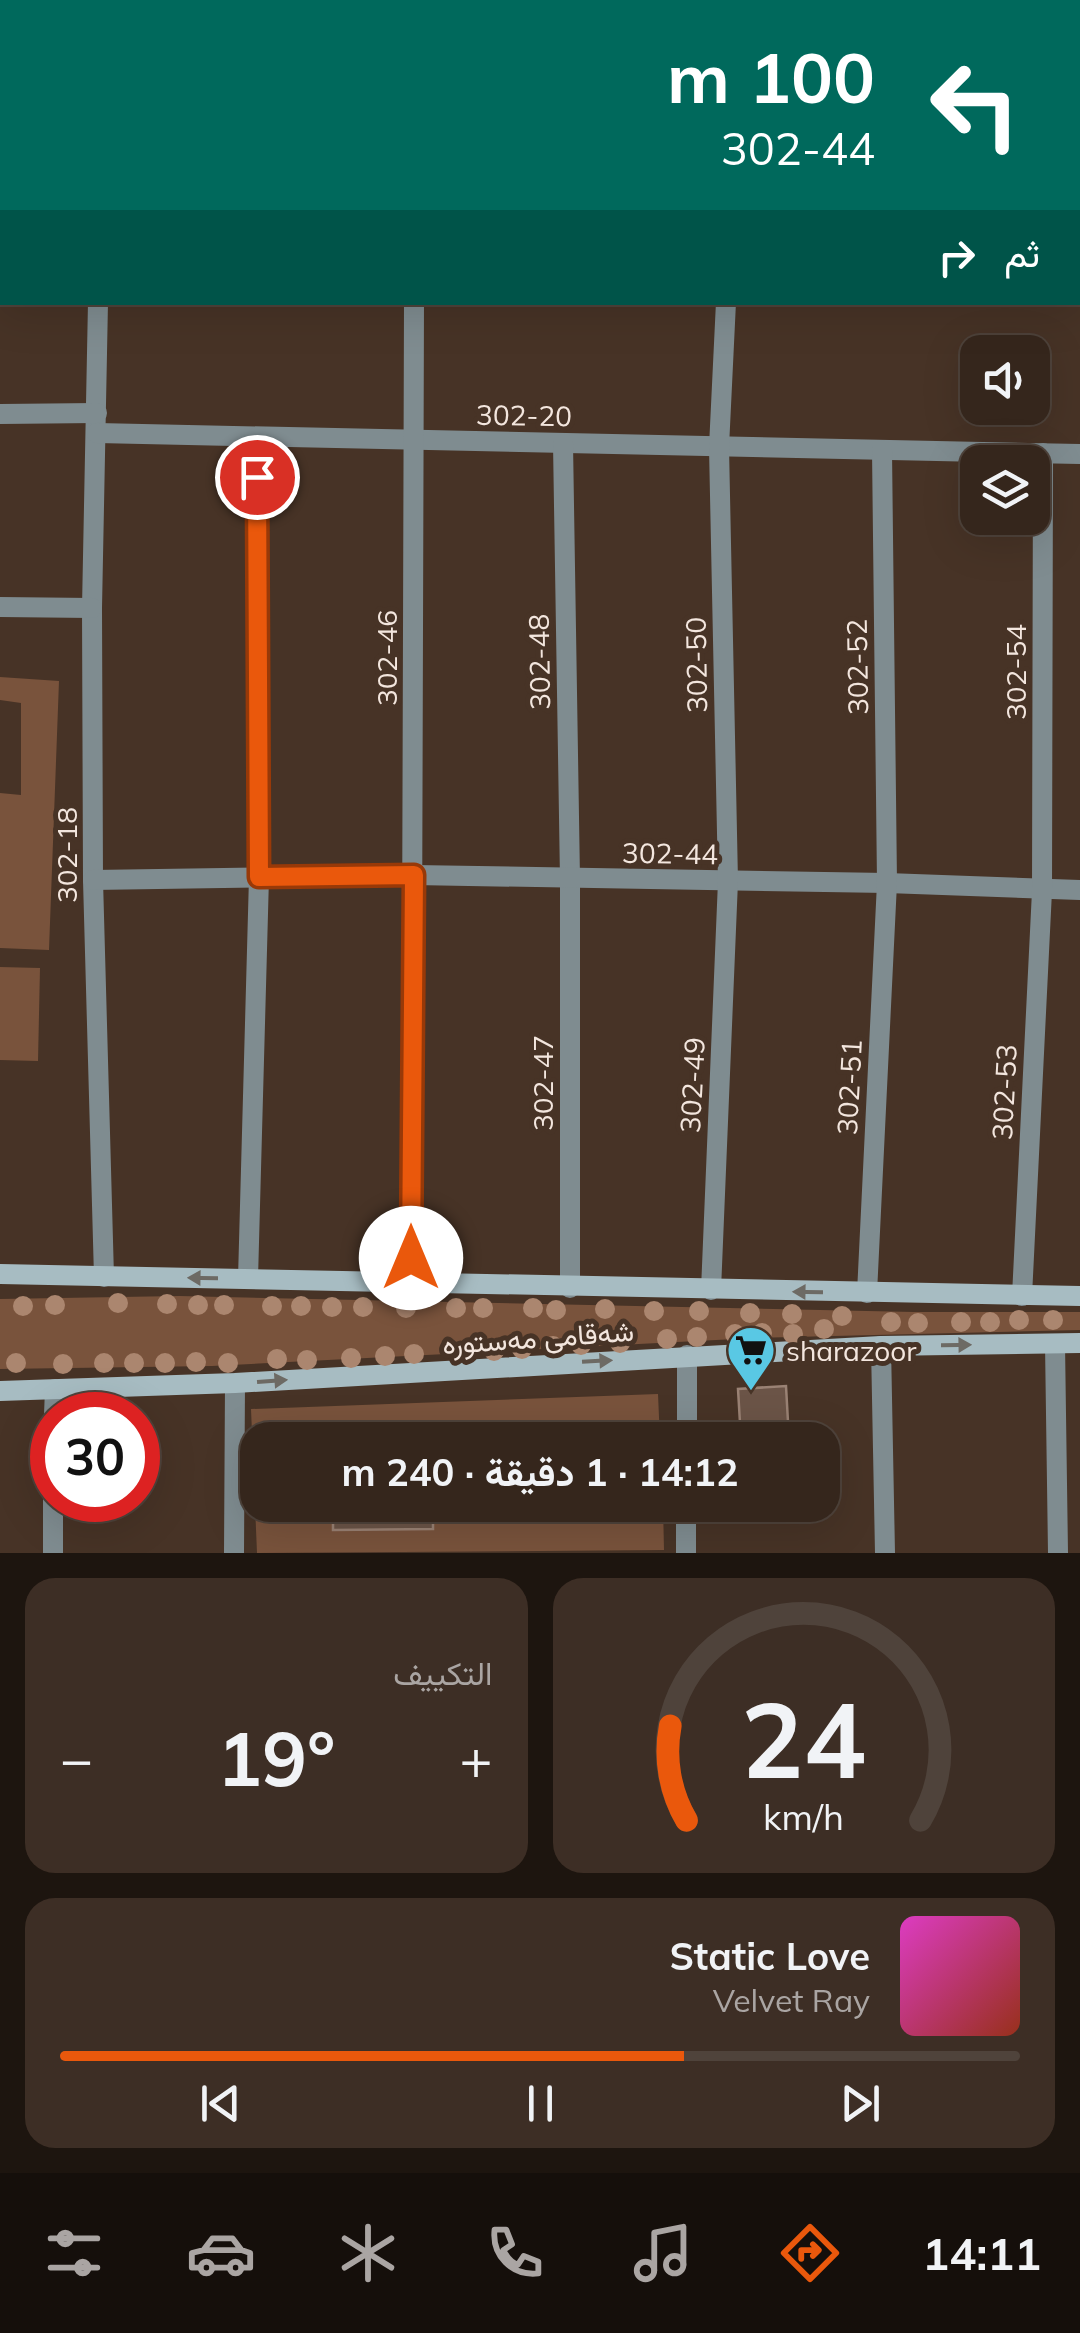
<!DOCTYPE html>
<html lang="ar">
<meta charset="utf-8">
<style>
:root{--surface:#35261c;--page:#3d2e25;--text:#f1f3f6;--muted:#aaa5a3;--line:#4f433b;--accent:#ea580c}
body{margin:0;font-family:Mulish,Vazirmatn,sans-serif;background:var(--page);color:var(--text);direction:rtl;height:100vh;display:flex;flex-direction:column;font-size:38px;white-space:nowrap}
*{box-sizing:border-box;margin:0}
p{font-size:32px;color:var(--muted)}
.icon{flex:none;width:55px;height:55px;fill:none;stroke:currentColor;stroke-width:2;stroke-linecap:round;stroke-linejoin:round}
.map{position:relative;height:1553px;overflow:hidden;direction:ltr}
.details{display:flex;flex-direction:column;gap:25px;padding:25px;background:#1d150f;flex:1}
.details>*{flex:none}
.guide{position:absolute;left:0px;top:0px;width:1080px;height:305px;box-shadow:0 10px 40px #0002,0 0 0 2px var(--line);direction:rtl;background:#00695c;color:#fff;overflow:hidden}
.fabs{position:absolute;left:960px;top:335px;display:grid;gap:20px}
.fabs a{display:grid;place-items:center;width:90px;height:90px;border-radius:20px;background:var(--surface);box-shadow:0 10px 40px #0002,0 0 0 2px var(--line);font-size:50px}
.speed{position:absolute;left:30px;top:1392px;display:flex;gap:20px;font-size:50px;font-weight:700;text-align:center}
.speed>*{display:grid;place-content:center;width:130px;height:130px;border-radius:50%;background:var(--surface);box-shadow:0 10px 40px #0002,0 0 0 2px var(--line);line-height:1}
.speed .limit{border:15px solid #d22;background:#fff;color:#111}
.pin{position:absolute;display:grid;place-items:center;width:85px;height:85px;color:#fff;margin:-42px;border:5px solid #fff;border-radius:50%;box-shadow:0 2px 10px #0007}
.me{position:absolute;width:110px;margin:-55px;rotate:0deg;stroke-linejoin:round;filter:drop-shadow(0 0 8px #0008)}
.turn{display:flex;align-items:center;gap:35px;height:210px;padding:0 40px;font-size:45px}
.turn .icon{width:130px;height:130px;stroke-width:2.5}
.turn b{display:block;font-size:70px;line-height:85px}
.then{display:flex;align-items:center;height:95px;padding:0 40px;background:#0003;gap:20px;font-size:38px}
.big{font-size:75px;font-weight:700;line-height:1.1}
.details .widget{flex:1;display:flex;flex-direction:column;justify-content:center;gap:15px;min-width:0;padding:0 35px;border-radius:30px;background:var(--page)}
.details .dial{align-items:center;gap:0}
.dial svg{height:260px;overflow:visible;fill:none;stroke:var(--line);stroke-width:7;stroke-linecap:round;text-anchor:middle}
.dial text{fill:var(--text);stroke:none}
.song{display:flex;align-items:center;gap:30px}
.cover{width:120px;height:120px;border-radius:15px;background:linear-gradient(135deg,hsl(310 70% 55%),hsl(10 70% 35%))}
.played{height:10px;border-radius:5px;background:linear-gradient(90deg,var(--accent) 65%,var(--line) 65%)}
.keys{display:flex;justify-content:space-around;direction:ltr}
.heat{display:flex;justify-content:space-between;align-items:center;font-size:55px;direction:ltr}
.details .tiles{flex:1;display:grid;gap:25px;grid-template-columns:1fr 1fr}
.widget:last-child{grid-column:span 2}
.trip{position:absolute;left:240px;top:1422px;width:600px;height:100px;border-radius:30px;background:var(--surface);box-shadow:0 10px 40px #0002,0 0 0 2px var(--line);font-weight:700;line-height:100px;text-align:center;direction:rtl}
.menu{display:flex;height:160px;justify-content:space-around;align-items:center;background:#150f0b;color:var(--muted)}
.menu .icon{width:70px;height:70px}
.menu .active{color:var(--accent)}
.menu b{font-size:45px;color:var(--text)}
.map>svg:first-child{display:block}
</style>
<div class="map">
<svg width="1080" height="1553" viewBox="0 0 1080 1553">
<rect width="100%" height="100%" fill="#473326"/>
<g fill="#79533c">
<path d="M0 677 59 681 49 950 0 948V793L21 795V703L0 700Z"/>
<path d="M0 967 40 968 38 1061 0 1060Z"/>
<path d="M179 1296 914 1312H1080V1330L755 1338 212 1366 0 1369V1299Z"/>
<path d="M658 1394 660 1440H258V1505H663L664 1550 257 1553 251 1409Z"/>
</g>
<g fill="#6b5447" stroke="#9a8274" stroke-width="2.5">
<path d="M786 1386 789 1440H741L738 1389Z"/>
<path d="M516 1423V1440H464L463 1424Z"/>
<path d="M333 1505H433V1529L333 1530Z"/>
</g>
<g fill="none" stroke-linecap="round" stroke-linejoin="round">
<g stroke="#7f8c90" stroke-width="20">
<path d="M113 0 311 2"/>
<path d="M581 0V2"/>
<path d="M890 0V2"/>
<path d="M99 2V0"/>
<path d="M417 2V0"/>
<path d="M739 2V0"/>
<path d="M1049 2V0"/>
<path d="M1078 12H1080"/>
<path d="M0 114H2"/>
<path d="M0 262H2"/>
<path d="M98 302 92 608 93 880 104 1277"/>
<path d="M0 414 97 413"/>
<path d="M97 433 1080 454"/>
<path d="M563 443 570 879V1288"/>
<path d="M0 607 92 608"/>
<path d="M93 880 414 875 887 883 1080 890"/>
<path d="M248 1279 259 877 257 437"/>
<path d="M411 1283 414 302"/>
<path d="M711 1290 728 881 719 447 726 302"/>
<path d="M867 1293 887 883 882 450"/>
<path d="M1022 1296 1042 891 1043 453"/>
<path d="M1055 1344 1058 1553"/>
<path d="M881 1346 885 1553"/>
<path d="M54 1415 55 1389"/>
<path d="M687 1440V1355"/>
<path d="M53 1553V1500"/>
<path d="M234 1553 235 1383"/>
<path d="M686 1553V1505"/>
</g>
<g stroke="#a7bcc2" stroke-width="20">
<path d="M0 1274 1080 1296"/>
<path d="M0 1391 235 1383 881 1346 1080 1343"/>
</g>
</g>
<g fill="#ab866f">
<circle cx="118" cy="1303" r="10"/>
<circle cx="167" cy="1304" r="10"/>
<circle cx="55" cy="1305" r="10"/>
<circle cx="198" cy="1305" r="10"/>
<circle cx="224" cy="1305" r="10"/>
<circle cx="23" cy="1306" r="10"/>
<circle cx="272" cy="1306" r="10"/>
<circle cx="301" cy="1306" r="10"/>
<circle cx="332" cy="1307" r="10"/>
<circle cx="363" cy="1307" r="10"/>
<circle cx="406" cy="1308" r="10"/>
<circle cx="456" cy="1308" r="10"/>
<circle cx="483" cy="1308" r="10"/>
<circle cx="533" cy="1308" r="10"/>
<circle cx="605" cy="1309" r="10"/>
<circle cx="556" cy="1310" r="10"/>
<circle cx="654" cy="1311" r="10"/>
<circle cx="699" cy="1311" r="10"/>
<circle cx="750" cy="1313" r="10"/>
<circle cx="792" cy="1314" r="10"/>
<circle cx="842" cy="1316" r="10"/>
<circle cx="1019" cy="1320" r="10"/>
<circle cx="1053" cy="1320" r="10"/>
<circle cx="891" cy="1322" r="10"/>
<circle cx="961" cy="1322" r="10"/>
<circle cx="990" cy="1322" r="10"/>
<circle cx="918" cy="1323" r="10"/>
<circle cx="824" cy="1329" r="10"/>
<circle cx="762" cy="1333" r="10"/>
<circle cx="735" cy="1334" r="10"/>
<circle cx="793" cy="1334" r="10"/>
<circle cx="697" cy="1337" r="10"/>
<circle cx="667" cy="1339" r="10"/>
<circle cx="620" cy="1343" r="10"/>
<circle cx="581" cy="1345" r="10"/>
<circle cx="553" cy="1346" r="10"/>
<circle cx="522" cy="1349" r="10"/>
<circle cx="494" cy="1351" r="10"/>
<circle cx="461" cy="1353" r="10"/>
<circle cx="414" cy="1354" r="10"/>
<circle cx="385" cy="1356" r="10"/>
<circle cx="351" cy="1358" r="10"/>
<circle cx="277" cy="1359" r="10"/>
<circle cx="307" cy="1360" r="10"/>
<circle cx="196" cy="1362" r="10"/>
<circle cx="16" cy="1363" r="10"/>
<circle cx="104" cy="1363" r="10"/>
<circle cx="134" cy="1363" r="10"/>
<circle cx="165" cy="1363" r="10"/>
<circle cx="228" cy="1363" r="10"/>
<circle cx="63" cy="1364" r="10"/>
</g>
<defs><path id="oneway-solid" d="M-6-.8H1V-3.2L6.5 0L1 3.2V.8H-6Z" transform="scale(2.5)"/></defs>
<g fill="#6d6a64">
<use href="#oneway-solid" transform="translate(203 1278) rotate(-179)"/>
<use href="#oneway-solid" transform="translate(808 1292) rotate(-179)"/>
<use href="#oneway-solid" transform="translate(956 1345) rotate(-1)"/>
<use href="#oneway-solid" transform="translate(597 1361) rotate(-3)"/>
<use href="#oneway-solid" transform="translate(272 1381) rotate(-4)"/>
</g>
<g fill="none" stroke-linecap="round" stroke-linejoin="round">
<g stroke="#983908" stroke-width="25">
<path id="route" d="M257 477 259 877 414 875 411 1258"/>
</g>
<use href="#route" stroke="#ea580c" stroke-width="18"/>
</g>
<defs>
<g id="supermarket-pin" transform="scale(2.5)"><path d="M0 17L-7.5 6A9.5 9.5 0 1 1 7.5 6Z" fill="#59c8e4" stroke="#473326"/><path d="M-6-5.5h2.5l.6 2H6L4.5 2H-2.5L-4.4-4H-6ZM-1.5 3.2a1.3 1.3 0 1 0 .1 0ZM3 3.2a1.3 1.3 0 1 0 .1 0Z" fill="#111"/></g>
</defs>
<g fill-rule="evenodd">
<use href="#supermarket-pin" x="751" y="1350"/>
</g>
<g text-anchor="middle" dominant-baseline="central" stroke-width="10" stroke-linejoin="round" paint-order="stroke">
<g font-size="28" fill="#f3e6de" stroke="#473326">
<text transform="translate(524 415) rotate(1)">302-20</text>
<text transform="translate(386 658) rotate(-90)">302-46</text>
<text transform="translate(539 662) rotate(-91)">302-48</text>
<text transform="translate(696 665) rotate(-91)">302-50</text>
<text transform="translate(857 667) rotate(-91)">302-52</text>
<text transform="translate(1015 672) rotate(-90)">302-54</text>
<text transform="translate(670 853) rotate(1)">302-44</text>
<text transform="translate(66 855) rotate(-90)">302-18</text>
<text transform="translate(542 1083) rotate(-90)">302-47</text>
<text transform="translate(692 1085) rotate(-87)">302-49</text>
<text transform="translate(849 1087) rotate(-87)">302-51</text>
<text transform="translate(1004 1092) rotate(-87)">302-53</text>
<text transform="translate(538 1337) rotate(-4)">شەقامی مەستورە</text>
</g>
<g font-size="28" fill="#f3e6de" stroke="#473326" text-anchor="start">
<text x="786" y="1350">sharazoor</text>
</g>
</g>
</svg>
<div class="fabs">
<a><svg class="icon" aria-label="sound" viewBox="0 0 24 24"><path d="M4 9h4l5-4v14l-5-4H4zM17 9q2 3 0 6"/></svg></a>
<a><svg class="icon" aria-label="layers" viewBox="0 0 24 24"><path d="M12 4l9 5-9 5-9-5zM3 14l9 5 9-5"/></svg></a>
</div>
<div class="speed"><div class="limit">30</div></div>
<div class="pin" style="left:257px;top:477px;background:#d93025"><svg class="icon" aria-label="arrive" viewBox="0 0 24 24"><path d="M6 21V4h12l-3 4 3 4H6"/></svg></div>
<svg class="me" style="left:411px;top:1258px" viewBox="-20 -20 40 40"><circle r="19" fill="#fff"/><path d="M0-13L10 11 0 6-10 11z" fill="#ea580c"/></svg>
<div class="trip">14:12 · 1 دقيقة · 240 m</div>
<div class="guide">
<div class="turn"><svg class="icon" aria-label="left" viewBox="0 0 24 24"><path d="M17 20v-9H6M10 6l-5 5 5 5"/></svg><div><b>100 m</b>302-44</div></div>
<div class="then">ثم<svg class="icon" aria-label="right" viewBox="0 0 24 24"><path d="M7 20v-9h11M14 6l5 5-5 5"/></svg></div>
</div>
</div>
<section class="details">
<div class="tiles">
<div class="widget dial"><svg viewBox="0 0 100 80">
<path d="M14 69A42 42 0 1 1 86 69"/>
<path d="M14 69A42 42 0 0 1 9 40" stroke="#ea580c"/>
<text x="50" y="56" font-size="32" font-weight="700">24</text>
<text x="50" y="72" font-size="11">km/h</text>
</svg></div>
<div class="widget"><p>التكييف</p>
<div class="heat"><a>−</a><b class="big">19°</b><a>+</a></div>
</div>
<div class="widget">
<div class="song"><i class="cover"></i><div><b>Static Love</b><p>Velvet Ray</p></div></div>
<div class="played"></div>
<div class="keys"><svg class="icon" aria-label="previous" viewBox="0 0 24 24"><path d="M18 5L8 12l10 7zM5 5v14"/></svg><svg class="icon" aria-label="pause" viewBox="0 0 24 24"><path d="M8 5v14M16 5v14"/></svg><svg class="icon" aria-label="next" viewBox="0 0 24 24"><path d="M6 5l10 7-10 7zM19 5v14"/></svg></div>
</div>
</div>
</section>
<nav class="menu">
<b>14:11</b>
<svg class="icon active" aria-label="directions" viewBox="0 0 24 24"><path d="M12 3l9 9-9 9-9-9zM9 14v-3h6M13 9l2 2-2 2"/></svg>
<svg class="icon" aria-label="music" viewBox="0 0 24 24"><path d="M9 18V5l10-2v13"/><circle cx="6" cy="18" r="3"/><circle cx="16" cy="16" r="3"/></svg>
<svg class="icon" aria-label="phone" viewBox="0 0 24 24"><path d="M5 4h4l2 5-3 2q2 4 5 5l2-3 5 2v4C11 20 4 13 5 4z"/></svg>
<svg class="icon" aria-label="climate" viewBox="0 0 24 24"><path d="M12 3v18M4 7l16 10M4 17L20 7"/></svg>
<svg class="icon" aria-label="car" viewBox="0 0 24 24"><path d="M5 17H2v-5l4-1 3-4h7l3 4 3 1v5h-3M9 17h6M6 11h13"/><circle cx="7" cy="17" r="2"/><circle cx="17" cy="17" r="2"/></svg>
<svg class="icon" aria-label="filters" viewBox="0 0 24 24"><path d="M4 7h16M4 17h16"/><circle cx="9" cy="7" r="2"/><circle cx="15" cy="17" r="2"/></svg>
</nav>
